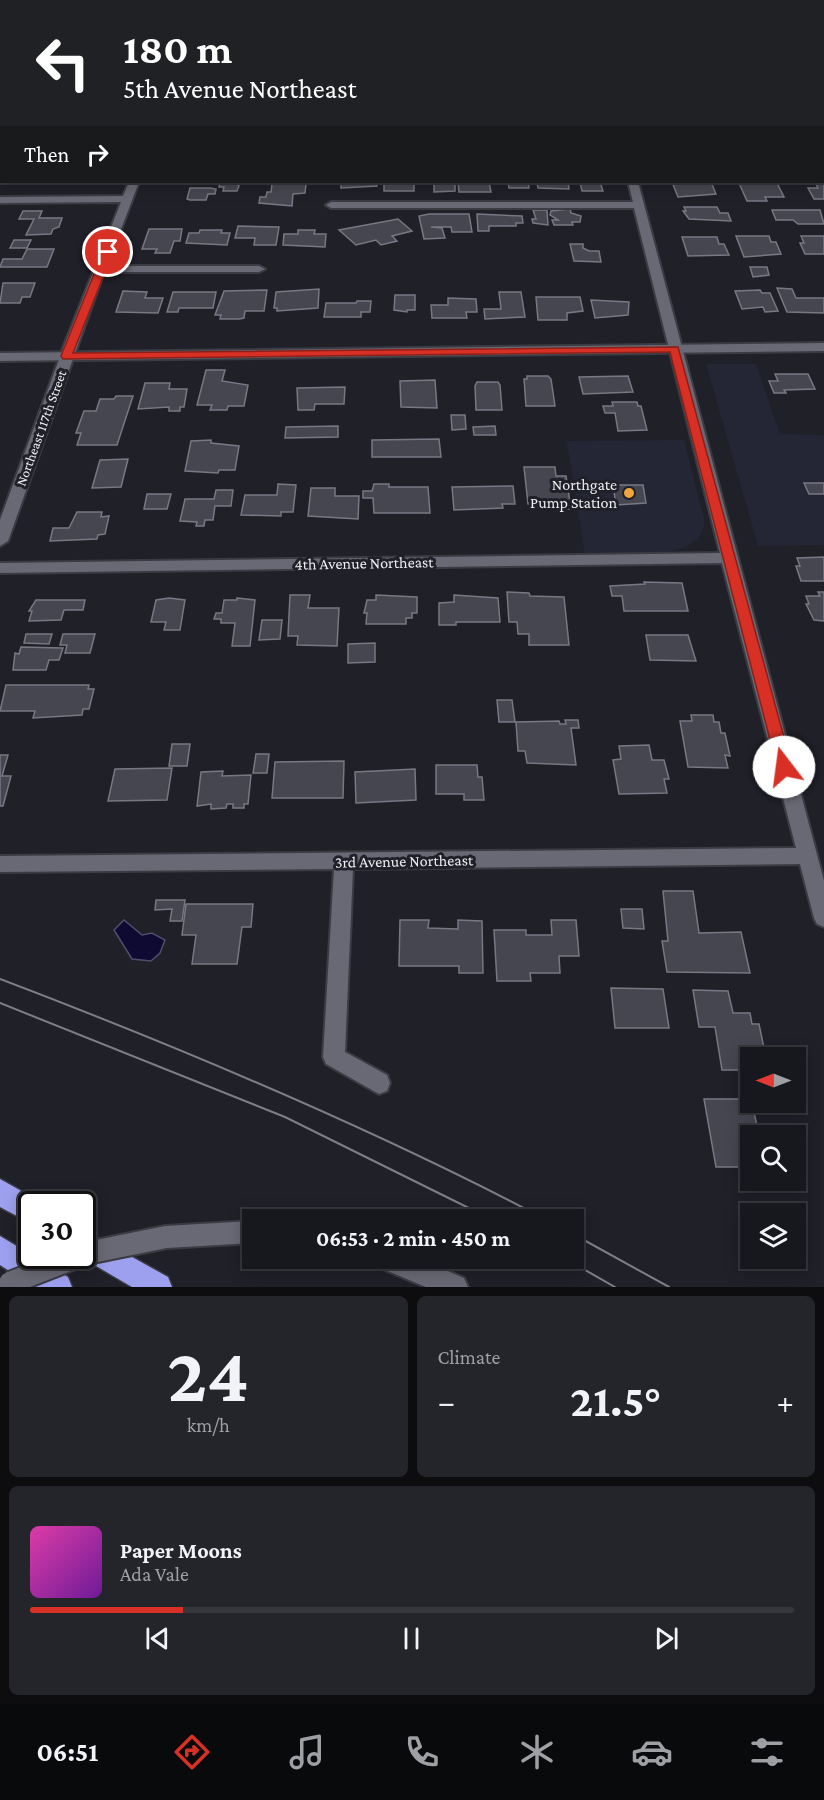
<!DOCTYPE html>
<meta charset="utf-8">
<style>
:root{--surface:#17181e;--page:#24252b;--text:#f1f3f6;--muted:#9ea0a4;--line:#36373c;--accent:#d93025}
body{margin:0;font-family:"Crimson Pro",serif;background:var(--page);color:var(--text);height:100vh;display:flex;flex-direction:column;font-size:22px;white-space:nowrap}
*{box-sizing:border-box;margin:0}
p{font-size:20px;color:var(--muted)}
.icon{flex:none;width:33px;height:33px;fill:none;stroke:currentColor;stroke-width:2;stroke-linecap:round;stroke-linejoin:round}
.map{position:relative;height:1287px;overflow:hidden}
.details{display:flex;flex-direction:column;gap:9px;padding:9px;background:#0d0d10;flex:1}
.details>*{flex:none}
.guide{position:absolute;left:0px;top:0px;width:825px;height:183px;box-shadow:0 3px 15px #0003,0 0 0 2px var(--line);background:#202124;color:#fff;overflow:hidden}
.needle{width:39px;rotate:270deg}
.buttons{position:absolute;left:740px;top:1047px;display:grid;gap:12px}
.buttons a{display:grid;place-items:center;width:66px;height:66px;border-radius:0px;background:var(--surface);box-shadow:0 3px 15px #0003,0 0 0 2px var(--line);font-size:30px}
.speed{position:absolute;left:18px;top:1191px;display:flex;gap:12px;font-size:30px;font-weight:700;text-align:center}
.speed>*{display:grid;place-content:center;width:78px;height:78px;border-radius:50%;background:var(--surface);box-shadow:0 3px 15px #0003,0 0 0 2px var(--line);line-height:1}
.speed .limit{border:3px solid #111;border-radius:9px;background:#fff;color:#111}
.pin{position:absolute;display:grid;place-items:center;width:51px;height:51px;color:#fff;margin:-26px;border:3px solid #fff;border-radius:50%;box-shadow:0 2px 6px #0007}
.me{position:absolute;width:66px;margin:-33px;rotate:345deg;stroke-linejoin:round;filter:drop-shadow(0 0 4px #0008)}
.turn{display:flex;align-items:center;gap:21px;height:126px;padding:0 24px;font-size:27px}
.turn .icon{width:78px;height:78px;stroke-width:2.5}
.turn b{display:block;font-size:42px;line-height:51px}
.then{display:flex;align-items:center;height:57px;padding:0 24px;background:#0003;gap:12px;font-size:22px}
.big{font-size:45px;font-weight:700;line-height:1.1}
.details .card{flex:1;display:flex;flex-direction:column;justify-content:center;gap:9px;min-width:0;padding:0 21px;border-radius:9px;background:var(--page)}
.details .dial{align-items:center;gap:0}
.dial b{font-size:78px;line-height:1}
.song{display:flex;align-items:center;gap:18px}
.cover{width:72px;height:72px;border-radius:9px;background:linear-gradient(135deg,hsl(320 70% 55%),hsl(280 70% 35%))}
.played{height:6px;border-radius:3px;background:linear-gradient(90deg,var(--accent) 20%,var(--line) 20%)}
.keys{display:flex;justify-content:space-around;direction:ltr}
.heat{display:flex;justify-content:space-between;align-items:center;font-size:33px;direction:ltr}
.details .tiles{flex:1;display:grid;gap:9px;grid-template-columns:1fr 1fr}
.card:last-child{grid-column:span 2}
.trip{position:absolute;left:242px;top:1209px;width:342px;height:60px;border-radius:0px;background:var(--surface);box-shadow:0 3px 15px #0003,0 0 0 2px var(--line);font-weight:700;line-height:60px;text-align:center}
.tab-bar{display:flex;height:96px;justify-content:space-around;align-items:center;background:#090a0c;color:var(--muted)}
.tab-bar .icon{width:42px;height:42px}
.tab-bar .active{color:var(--accent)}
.tab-bar b{font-size:27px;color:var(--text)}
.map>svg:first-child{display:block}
</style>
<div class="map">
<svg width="824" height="1287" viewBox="0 0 824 1287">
<rect width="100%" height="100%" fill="#1f2028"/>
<g fill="#252635">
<path d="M706 364H756L780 434 824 435V545L758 546Z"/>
<path d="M684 440 704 519V527L698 539 683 548 663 553 585 554 567 441Z"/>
</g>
<path fill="#0e0a31" stroke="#514e6c" stroke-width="1.5" d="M124 920 142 935 152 933 165 940 160 953 151 961 132 959 114 930Z"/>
<g fill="#454650" stroke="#777883" stroke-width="1.5">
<path d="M824 170V199H814L808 188H818L815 182H824Z"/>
<path d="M341 182H376L377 186 341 188Z"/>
<rect x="384" y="182" width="30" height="9"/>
<path d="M434 182H455V191L434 192Z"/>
<path d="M458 182H489L491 192H459Z"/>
<path d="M508 182H528L529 188H509Z"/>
<path d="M537 182H568L569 189 538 188Z"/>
<path d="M580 182H600L603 191H582Z"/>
<path d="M672 182H711L716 194 678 197Z"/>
<path d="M220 183H236L239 186 237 191H223L224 187H219Z"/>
<path d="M739 183H777L784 197H765L767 201H747Z"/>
<path d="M272 184H306L305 193 293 194 292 206 259 203 260 197H266L267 192H271Z"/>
<path d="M190 188H210L216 189 215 194H208L206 200H190L187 199Z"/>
<path d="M684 207H717L720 213H728L731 221 689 219 683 211H686Z"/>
<path d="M570 209 571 213 581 216 580 222H572L573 225H554L552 220H558L550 215 551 211Z"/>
<path d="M533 210H547L548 225 533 223 532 219H536Z"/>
<path d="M772 210H820L824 224H798L793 220H776Z"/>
<path d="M23 211H42L39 218H62L59 227 53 229 51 234 26 235 34 219H19Z"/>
<path d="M429 214H469L472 232H452L451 227H431L442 228 445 238 424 239 419 216Z"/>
<path d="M477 214 522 216 523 223H516V226H489V231H478Z"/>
<path d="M398 219 412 231 392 236 397 241 381 245 376 240 356 245 339 230Z"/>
<path d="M238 226 279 227 276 245H254L255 238H235Z"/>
<path d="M149 229H182L180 241H174L170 253H155L157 249H142Z"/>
<path d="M200 230H222L221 233H230L227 245 186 243 189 233H199Z"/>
<path d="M298 230H315L314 234H326L325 247 283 245 284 234H298Z"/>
<path d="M736 236H769L771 242H776L781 254 744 257Z"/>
<path d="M801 236H824V254H805L800 243H804Z"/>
<path d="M682 237H717L719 244H724L729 255 688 256Z"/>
<path d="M14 240H31L27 248H10Z"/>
<path d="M570 244H583V248L589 251H599L601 262 574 261Z"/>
<path d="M27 249H54L47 267H0L3 259H22Z"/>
<path d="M750 267H767L769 275 753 277Z"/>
<path d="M3 283H35L30 297H22L20 303H0Z"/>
<path d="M777 288 792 289 796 298H824V313L787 312Z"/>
<path d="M319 289 318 308 277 311V308H274L276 292Z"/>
<path d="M267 290 264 311H245L244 318 239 319H220L221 315H215L224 291Z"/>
<path d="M760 290 762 293H770L778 311 765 312 763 307 742 309 735 291Z"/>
<path d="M123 291 147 292 145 298H163L158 313 116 312Z"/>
<path d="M173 292H216L213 308H179L178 312H167Z"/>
<path d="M499 292H521L525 317 485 319 484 309H501Z"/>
<path d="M395 295H415V310H407V312L394 310Z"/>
<path d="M536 297H580L583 311 567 313V320H538Z"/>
<path d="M448 298 476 299 477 312H466L467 318H432L431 305H448Z"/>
<path d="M591 300 629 302 628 315 595 318Z"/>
<path d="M357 301H371L370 312H361V317H324L326 303H356Z"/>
<path d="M206 370H225L222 381 248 385 244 406H228L227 410H210L212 405H197Z"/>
<path d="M775 374H808L815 389 784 390 786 393H774L769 381H778Z"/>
<path d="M527 376H548L551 379 555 406H526L524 379H527Z"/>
<path d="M628 376 633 392 583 394 579 377Z"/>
<path d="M435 380 437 408 401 407 400 381Z"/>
<path d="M477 382H498L500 385 502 410H476L475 386Z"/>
<path d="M145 383H170L169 389H187L184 407H180V411H169V407L138 409Z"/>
<path d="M345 387 344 404H315L314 410H298L297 388Z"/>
<path d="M116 396H133L117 445H77L81 433H76L84 411H96L100 399H114Z"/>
<path d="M612 402H637L638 406H641L647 430 618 431 615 413H605L603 406H613Z"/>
<path d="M451 415H465L466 429 452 430Z"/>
<path d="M338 426V437L285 438 286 427Z"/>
<path d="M495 426 496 435H474L473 427Z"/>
<path d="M439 439 441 457H372V440Z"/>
<path d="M211 440V443L239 446 235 470H219L218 473 185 471 191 441Z"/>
<path d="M128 459 121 487 92 488 100 460Z"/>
<path d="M524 467H555L556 476H566L571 509H559L558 504H528Z"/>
<path d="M804 483H824V494H809Z"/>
<path d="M278 484 296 485 293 512H281V516L241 515 245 495H277Z"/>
<path d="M374 484H389V487H428L430 513H374L373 498H363V491H372Z"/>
<path d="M613 485H643L646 503 616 505Z"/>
<path d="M513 486 515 504H502L503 508 454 510 452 487Z"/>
<path d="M311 488H335V496H359L358 519 308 516Z"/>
<path d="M216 490H233L231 506H215L213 520H205L204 526H196L197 522 180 521 185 499H214Z"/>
<path d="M147 494H171L167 509H144Z"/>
<path d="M77 512H102L101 517 109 516 105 534 98 535 97 539 50 541 53 528H69Z"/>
<path d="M824 557V581H801L796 566H800L797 558Z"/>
<path d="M644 582 682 583 688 611H624L622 596H612L610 586 645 584Z"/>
<path d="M507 592 529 593 530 596 564 597 569 645H529V634H518L517 622H509Z"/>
<path d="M818 592H824V621L814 620 806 604H809L806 596H820Z"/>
<path d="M290 595H310L308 608H339L337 646 297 645 298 636H288Z"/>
<path d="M376 595 417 597V613H412V618H406V624H366L367 613H364L367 600H376Z"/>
<path d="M454 595 498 598 500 622H456V625H439V603L454 602Z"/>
<path d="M169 598 185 600 180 630H164L166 622H151L156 600Z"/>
<path d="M237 598 255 600 250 646H232L235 623H221V619H214L216 613H222L224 600H237Z"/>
<path d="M36 600H85L83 610H64L61 620 29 621 32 611H29Z"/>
<path d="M262 620H282L280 639 259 640Z"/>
<path d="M26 634H52L49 644 24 643Z"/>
<path d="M63 634H95L90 653H65L67 645H60Z"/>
<path d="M646 635H688L696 661 650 660Z"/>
<path d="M375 643V662L348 663V644Z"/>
<path d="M21 647 63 648 59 660H49L46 670H13L15 653 19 654Z"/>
<path d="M6 685H89L88 689H94L89 709H83L82 715 33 718 35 711H0Z"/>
<path d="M497 700H512L515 722H499Z"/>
<path d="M691 715H713L714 722H719L721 733H725L730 756 725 755 728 768 688 767 680 721H692Z"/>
<path d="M565 720H578L579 728H571L576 765 527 763 525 751H518L516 722 559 721 560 724H566Z"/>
<path d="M172 744H190L187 766H169Z"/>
<path d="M649 745 652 760H664L669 779H664L667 793 619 794 613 760 621 759 619 746Z"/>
<path d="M256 754H269L267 773H253Z"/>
<path d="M0 755H8L2 776H11L3 806H0Z"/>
<path d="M344 761 343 798H272L275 762Z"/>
<path d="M436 765H477L478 777H482L484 800H464V794H436Z"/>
<path d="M172 768 167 800 108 801 115 769Z"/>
<path d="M415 769 416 800 356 803 355 772Z"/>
<path d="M223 771 222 776 251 775 248 804H244V808H233V804H227L226 808 211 809V804L197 806 201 772Z"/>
<path d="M663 891H693L699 933 741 932 750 973 667 972 662 941H668Z"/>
<path d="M156 900H185L182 921H170L172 909 155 910Z"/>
<path d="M186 904H253L251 927H242L237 964H192L196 935H182Z"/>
<path d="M621 909H642L644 929 623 928Z"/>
<path d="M400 920H429L428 928 458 929V920L482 921 483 973H459V966H399Z"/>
<path d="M551 920H576L579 956H559L560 973H530L531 981H497L494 930H526V935H552Z"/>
<path d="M611 988 663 989 669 1028H615Z"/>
<path d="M693 990 728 991 733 1013H750L752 1024H759L766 1058H750V1070H722L715 1027H699Z"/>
<path d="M704 1099H750L752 1102 759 1136H750V1167H716Z"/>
</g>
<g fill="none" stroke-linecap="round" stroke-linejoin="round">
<g stroke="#3b3b43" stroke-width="4">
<g id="minor">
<rect x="199" y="0" width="8" height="2"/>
<rect x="581" y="0" width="8" height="2"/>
<path d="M723 0H731L732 2H724Z"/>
<rect x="0" y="19" width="2" height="4"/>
<rect x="0" y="102" width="2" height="6"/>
<path d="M129 182H139L107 266H259L265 269 259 272H104L8 541 0 546V520L65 343 121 202 0 203V197L123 196Z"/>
<path d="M628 182H638L824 881V927L817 924 814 918 800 864 353 869 345 1052 387 1075 390 1083 387 1091 379 1094 326 1064 323 1057 334 869 0 872V856L796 848 722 563 0 573V563L720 553 634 208H331L326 205 331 202H633Z"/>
</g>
</g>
<g stroke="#3b3b43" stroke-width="4">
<path id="tertiary" d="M375 1258H417L464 1278 468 1287H426L378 1267Z"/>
</g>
<g stroke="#3b3b43" stroke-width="4">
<path id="secondary" d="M824 343V351L0 361V353Z"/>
</g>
<g stroke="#3b3b43" stroke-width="3">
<g id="motorway">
<path d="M0 1179 41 1202 42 1204H32V1224L0 1207Z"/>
<path d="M82 1229 168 1277 172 1287H132L79 1256H82Z"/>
<path d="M0 1236 68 1277 72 1287H34L0 1265Z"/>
</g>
</g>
<use href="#minor" fill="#686974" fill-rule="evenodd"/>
<use href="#tertiary" fill="#686974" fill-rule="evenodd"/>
<use href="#secondary" fill="#686974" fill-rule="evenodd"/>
<use href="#motorway" fill="#9ca0ee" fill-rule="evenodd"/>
<g stroke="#7e7f86" stroke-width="2">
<path d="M0 979C187 1050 370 1127 547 1220"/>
<path d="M0 1003 285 1117 493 1220"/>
<path d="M573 1234 669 1287"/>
<path d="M564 1258 615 1287"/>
</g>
<g stroke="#3b3b43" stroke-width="26" stroke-linecap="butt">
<g id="tertiary-bridge">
<path d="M82 1254 166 1237 252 1232"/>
<path d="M10 1283 79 1256"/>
</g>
</g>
<use href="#tertiary-bridge" stroke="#686974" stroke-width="22"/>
</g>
<path fill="#d93025" stroke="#8d1f18" stroke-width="1.5" d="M108 249 113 252 73 353 678 347 792 767 789 771 784 773 777 767 670 352 63 359 61 356 103 252Z"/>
<circle fill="#f0a63f" stroke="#1f2028" stroke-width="2" cx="629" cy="493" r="6"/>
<g text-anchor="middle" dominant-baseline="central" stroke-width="6" stroke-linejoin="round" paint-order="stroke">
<g font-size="14" fill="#edeef4" stroke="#1f2028">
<text transform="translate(41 428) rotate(-70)">Northeast 117th Street</text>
</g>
<g font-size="16" fill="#edeef4" stroke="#1f2028" text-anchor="end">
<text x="617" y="484">Northgate<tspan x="617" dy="18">Pump Station</tspan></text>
</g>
<g font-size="16" fill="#edeef4" stroke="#1f2028">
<text transform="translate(364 563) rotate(-1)">4th Avenue Northeast</text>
<text transform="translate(404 861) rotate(-1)">3rd Avenue Northeast</text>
</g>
</g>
</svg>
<div class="buttons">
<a><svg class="needle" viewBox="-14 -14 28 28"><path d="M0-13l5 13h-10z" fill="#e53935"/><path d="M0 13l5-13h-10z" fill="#9ea0a4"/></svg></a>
<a><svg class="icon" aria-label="search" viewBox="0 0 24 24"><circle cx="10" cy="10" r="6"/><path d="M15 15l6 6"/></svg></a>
<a><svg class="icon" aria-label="layers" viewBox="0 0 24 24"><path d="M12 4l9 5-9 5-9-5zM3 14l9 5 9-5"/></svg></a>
</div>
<div class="speed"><div class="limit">30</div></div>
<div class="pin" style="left:108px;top:252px;background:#d93025"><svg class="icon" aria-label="arrive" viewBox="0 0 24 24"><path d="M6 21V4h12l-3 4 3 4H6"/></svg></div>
<svg class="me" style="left:784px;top:767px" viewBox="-20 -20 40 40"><circle r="19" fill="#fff"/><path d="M0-13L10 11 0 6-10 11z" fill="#d93025"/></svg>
<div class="trip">06:53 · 2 min · 450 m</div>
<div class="guide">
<div class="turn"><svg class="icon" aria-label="left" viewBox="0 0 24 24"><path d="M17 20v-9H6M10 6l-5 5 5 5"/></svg><div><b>180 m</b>5th Avenue Northeast</div></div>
<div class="then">Then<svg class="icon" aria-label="right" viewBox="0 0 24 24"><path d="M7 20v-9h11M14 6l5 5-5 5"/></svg></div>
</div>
</div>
<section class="details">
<div class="tiles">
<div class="card dial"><b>24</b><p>km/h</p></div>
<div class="card"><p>Climate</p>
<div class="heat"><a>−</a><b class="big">21.5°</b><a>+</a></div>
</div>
<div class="card">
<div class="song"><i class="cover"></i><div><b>Paper Moons</b><p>Ada Vale</p></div></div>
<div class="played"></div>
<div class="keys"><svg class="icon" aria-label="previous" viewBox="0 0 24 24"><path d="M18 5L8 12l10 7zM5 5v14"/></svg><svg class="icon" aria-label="pause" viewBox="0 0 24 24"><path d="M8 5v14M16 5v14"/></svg><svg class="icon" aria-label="next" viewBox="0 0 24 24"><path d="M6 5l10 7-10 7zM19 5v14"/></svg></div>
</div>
</div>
</section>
<nav class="tab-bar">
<b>06:51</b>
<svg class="icon active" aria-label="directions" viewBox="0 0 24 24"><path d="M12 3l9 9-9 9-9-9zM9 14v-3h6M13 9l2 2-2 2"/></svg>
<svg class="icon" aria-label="music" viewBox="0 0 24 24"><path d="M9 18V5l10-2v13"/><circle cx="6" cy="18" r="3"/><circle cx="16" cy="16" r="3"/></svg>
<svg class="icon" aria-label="phone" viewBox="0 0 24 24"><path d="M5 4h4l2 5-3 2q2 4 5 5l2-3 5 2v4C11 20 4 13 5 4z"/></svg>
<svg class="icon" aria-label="climate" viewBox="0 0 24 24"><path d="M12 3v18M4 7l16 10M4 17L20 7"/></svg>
<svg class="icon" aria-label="car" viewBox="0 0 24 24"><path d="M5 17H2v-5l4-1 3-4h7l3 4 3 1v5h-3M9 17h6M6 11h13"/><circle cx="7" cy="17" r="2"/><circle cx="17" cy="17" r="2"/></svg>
<svg class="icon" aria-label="filters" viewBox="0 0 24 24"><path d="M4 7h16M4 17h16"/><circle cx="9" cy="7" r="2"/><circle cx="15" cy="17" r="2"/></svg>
</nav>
